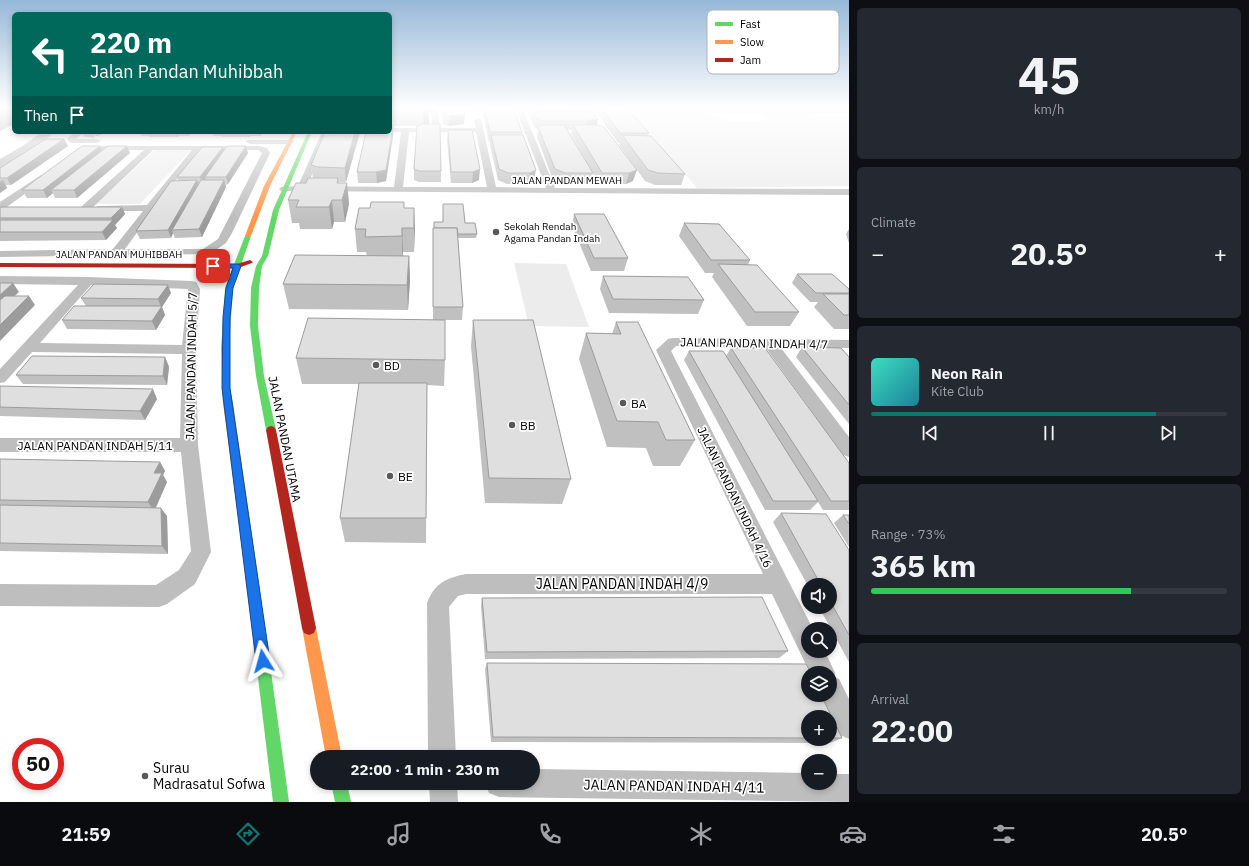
<!DOCTYPE html>
<meta charset="utf-8">
<style>
:root{--surface:#171b24;--page:#242831;--text:#f1f3f6;--muted:#9ea1a6;--line:#363941;--accent:#0f766e}
body{margin:0;font-family:"IBM Plex Sans",sans-serif;background:var(--page);color:var(--text);height:100vh;display:flex;flex-direction:column;font-size:15px;white-space:nowrap}
*{box-sizing:border-box;margin:0}
p{font-size:13px;color:var(--muted)}
.icon{flex:none;width:22px;height:22px;fill:none;stroke:currentColor;stroke-width:2;stroke-linecap:round;stroke-linejoin:round}
.map{position:relative;flex:1;overflow:hidden}
.side{display:flex;flex-direction:column;gap:8px;padding:8px;background:#0d0f14;width:400px}
.side>*{flex:none}
.banner{position:absolute;left:12px;top:12px;width:380px;height:122px;border-radius:6px;box-shadow:0 2px 6px #0003;background:#00695c;color:#fff;overflow:hidden}
.buttons{position:absolute;left:801px;top:578px;display:grid;gap:8px}
.buttons a{display:grid;place-items:center;width:36px;height:36px;border-radius:50%;background:var(--surface);box-shadow:0 2px 6px #0003;font-size:20px}
.speed{position:absolute;left:12px;top:738px;display:flex;gap:8px;font-size:20px;font-weight:700;text-align:center}
.speed>*{display:grid;place-content:center;width:52px;height:52px;border-radius:50%;background:var(--surface);box-shadow:0 2px 6px #0003;line-height:1}
.speed .limit{border:6px solid #d22;background:#fff;color:#111}
.pin{position:absolute;display:grid;place-items:center;width:34px;height:34px;color:#fff;margin:-17px;border-radius:8px;box-shadow:0 2px 6px #0006}
.me{position:absolute;width:44px;margin:-22px;rotate:352deg;stroke-linejoin:round;filter:drop-shadow(0 0 3px #0008)}
.turn{display:flex;align-items:center;gap:14px;height:84px;padding:0 12px;font-size:18px}
.turn .icon{width:52px;height:52px;stroke-width:2.5}
.turn b{display:block;font-size:28px;line-height:34px}
.then{display:flex;align-items:center;height:38px;padding:0 12px;background:#0003;gap:8px;font-size:15px}
.big{font-size:30px;font-weight:700;line-height:1.1}
.side .widget{flex:1;display:flex;flex-direction:column;justify-content:center;gap:6px;min-width:0;padding:0 14px;border-radius:6px;background:var(--page)}
.side .dial{align-items:center;gap:0}
.dial b{font-size:52px;line-height:1}
.song{display:flex;align-items:center;gap:12px}
.cover{width:48px;height:48px;border-radius:6px;background:linear-gradient(135deg,hsl(170 70% 55%),hsl(190 70% 35%))}
.played{height:4px;border-radius:2px;background:linear-gradient(90deg,var(--accent) 80%,var(--line) 80%)}
.keys{display:flex;justify-content:space-around;direction:ltr}
.heat{display:flex;justify-content:space-between;align-items:center;font-size:22px;direction:ltr}
.charge{height:6px;border-radius:3px;background:linear-gradient(90deg,#34c759 73%,var(--line) 0)}
.trip{position:absolute;left:310px;top:750px;width:230px;height:40px;border-radius:20px;background:var(--surface);box-shadow:0 2px 6px #0003;font-weight:700;line-height:40px;text-align:center}
.dock{display:flex;height:64px;justify-content:space-around;align-items:center;background:#090b0e;color:var(--muted)}
.dock .icon{width:28px;height:28px}
.dock .current{color:var(--accent)}
.dock b{font-size:18px;color:var(--text)}
main{display:flex;flex:1;min-height:0}
.map>svg:first-child{display:block}
</style>
<main>
<div class="map">
<svg width="849" height="802" viewBox="0 0 849 802">
<rect width="100%" height="100%" fill="#fff"/>
<g fill="#ececec">
<path d="M637 112H704L729 121H766L763 112 849 113V186L697 188 632 114Z"/>
<path d="M155 150H191L140 204H96Z"/>
<path d="M514 263 566 264 589 327 529 326Z"/>
</g>
<path fill="#bfbfbf" d="M42 132H56L0 169V159L24 145Z"/>
<g fill="none" stroke-linecap="round" stroke-linejoin="round">
<g fill="#bebebe" fill-rule="evenodd">
<path d="M390 107 435 109 438 111 440 128H476L474 121 478 119H481L496 187 546 188 517 112H476L474 111V109H849V113L524 112 555 188 849 189V195L281 191 279 189 281 187 298 186 322 132H330L307 186 394 187 401 132H389L390 128H432V112L390 111ZM409 132H476L487 187H403Z"/>
<path d="M75 132H84L76 139H97L101 141 97 143H71L67 139Z"/>
<path d="M247 140H290L294 142 290 144H250L246 142Z"/>
<path d="M90 146H259L267 148 270 153 232 233 226 243 210 254 0 257V251L113 249 143 211H102L98 210 97 208 98 206 147 205 192 150H153L90 210H82L81 208 82 206 144 150H90L79 153 75 151 76 149ZM200 150H258L262 153 218 239 203 249H125L169 189Z"/>
<path d="M41 175 46 178 44 180 4 209 0 210V202Z"/>
<path d="M0 276 88 277 192 281 196 282 200 289 196 350 198 445 211 552 195 584 167 604 159 607 0 606V584L156 585 179 570 191 551 181 452H0V438H180L182 354 32 352 5 382 0 383V369L78 285 0 284ZM91 285 188 289 182 345 40 343Z"/>
<path d="M673 338 849 340V348H781L849 437V457L843 455 766 348 676 346 671 351 813 629H808V651H825L835 673 834 677 839 679 849 699V739L840 735 820 695H830V673H810L772 594H466L458 596 449 607 456 757H428L427 603C435 583 446 578 466 574H763L656 350 668 339Z"/>
<path d="M533 769 808 773V783H830V774H849V802L499 797 489 793 485 783H533Z"/>
<path d="M429 783H457L458 802H430Z"/>
</g>
<g fill="#63d668" fill-rule="evenodd">
<path d="M849 107V109L846 107Z"/>
<path d="M309 133 311 134 279 210 268 256 262 266 259 288 258 326 264 376 276 430 274 433H268L266 430 256 376 250 326 251 288 256 266 262 256 273 210 307 134Z"/>
<path d="M248 234 251 236 233 288 229 349 230 388 233 403 228 406 223 403 222 388 221 349 225 288 245 236Z"/>
<path d="M251 564 255 566 257 570 289 802H273L245 570 247 566Z"/>
<path d="M331 783H347L351 802H335Z"/>
</g>
<g fill="#ff974d" fill-rule="evenodd">
<path d="M293 132H297L270 186 251 236 246 237 245 236 264 186Z"/>
<path d="M228 400 233 403 257 570 255 574 251 576 247 574 245 570 223 403Z"/>
<path d="M309 621 314 623 316 628 342 757H326L302 628 304 623Z"/>
</g>
<g fill="#b3261e" fill-rule="evenodd">
<path d="M250 260 253 262 252 263 238 268 0 267V263L237 264Z"/>
<path d="M271 426 274 427 276 430 316 628 314 633 309 635 304 633 302 628 266 430 268 427Z"/>
</g>
</g>
<g fill="#c0c0c0" fill-rule="evenodd">
<path d="M390 107H429V124L441 171V182H419L414 180V169L417 126H393V136L386 181 377 183H358L357 172 390 132Z"/>
<path d="M442 107H464V124L449 126 443 124Z"/>
<path d="M483 107H513L522 132V135L534 181 529 184H507L498 180 490 145V142H489L483 113Z"/>
<path d="M529 107H589L592 111V112L597 125 604 127 633 181 626 184H599L571 134 572 130H568L593 173 590 184H563L553 180 537 137 538 129 535 128 532 121 533 120H531L528 113Z"/>
<path d="M598 107H626L649 133 648 136 685 174 681 185H655L645 181 619 145 620 143H618L597 113Z"/>
<path d="M654 107H670L655 108Z"/>
<path d="M448 130 479 180 472 183H451L447 140Z"/>
<path d="M81 132H93L95 138 85 137 83 135Z"/>
<path d="M94 132H192L188 136H179L177 137H149V136H141L140 133H107L96 136Z"/>
<path d="M212 132H263L260 136H251L250 137H222L221 136H213Z"/>
<path d="M325 132H360L346 182H339V183H347L349 204 345 222H334L332 229H300L299 223H292L288 200 306 183 313 178 311 165Z"/>
<path d="M64 139 68 146 11 185H6L7 188 0 193V168Z"/>
<path d="M127 146 130 153 77 198H55L53 193 47 198H27L22 190 102 150Z"/>
<path d="M224 150 248 153 228 184 226 185V187L202 237 175 238 173 233 171 238 140 239 136 231 178 180 177 177Z"/>
<path d="M122 207 125 214 115 225 117 228 106 240 0 241V208Z"/>
<path d="M404 208H414V252H403V256H409L410 280 408 310 289 309 283 284 367 256 366 252H357L355 229Z"/>
<path d="M574 214 628 258 624 271H591L572 226Z"/>
<path d="M465 223 477 234 476 238H458L463 307 462 320H433V228Z"/>
<path d="M684 223 750 260 748 265 799 312 790 326H747L712 277 714 273H705L679 236Z"/>
<path d="M849 229V243L846 234Z"/>
<path d="M797 274 849 289V329H834L814 307 818 302H810L792 283Z"/>
<path d="M603 276 704 300 698 314 609 313 600 289Z"/>
<path d="M171 293 162 307 165 315 156 330 67 329 62 320 86 306 81 298Z"/>
<path d="M473 320 571 479 562 504 485 503 471 346Z"/>
<path d="M616 322 695 440 680 466H653L646 448 607 447 579 359 586 333 612 334Z"/>
<path d="M802 347 849 357V424L796 357Z"/>
<path d="M731 348 849 463V510H823L818 502 810 510H765L684 360 689 351 726 356Z"/>
<path d="M165 357 169 367 167 385 23 384 16 375Z"/>
<path d="M296 358 445 360 444 386 427 385 426 543 345 542 340 518 359 384H302Z"/>
<path d="M0 386 157 399 145 420 0 416Z"/>
<path d="M0 459 160 462 165 471 163 475 167 482 156 508 167 516 168 554 0 551Z"/>
<path d="M781 513 849 550V662L819 607H830V585H808V586L773 522Z"/>
<path d="M843 515H849V547L834 523Z"/>
<path d="M482 598 788 651 779 658 485 659 481 606Z"/>
<path d="M487 663 806 664 811 673H808V695H821L842 738 830 743 491 742 485 669ZM808 717H830V739H808Z"/>
</g>
<g fill="#9c9c9c">
<path d="M1 107H14V124L0 131V108Z"/>
<path d="M423 107H429V125L423 126Z"/>
<path d="M465 115 464 124 449 126V116Z"/>
<path d="M598 119 596 129 585 131 587 121Z"/>
<path d="M393 126V136L386 181 377 183 376 172Z"/>
<path d="M94 132H106L107 133 96 136Z"/>
<path d="M177 132 179 136 177 137 176 134Z"/>
<path d="M187 132H192L188 136Z"/>
<path d="M259 132H263L260 136Z"/>
<path d="M355 132H360L346 182 345 168Z"/>
<path d="M64 139 68 146 11 185 7 178Z"/>
<path d="M100 146 103 153 51 190 53 193 47 198 43 190Z"/>
<path d="M127 146 130 153 77 198 74 190Z"/>
<path d="M246 146 248 153 228 184 226 177Z"/>
<path d="M223 147 225 154 205 177 206 180 202 184 200 177Z"/>
<path d="M480 169 479 180 472 183 473 172Z"/>
<path d="M536 170 534 181 529 184 530 173Z"/>
<path d="M637 170 633 181 626 184 629 173Z"/>
<path d="M3 180 7 188 0 193V182Z"/>
<path d="M197 180 200 187 172 230 173 233 171 238 168 230Z"/>
<path d="M224 180 226 187 202 237 199 229Z"/>
<path d="M347 183 349 204 345 222 342 200Z"/>
<path d="M332 200 334 222 332 229 329 207Z"/>
<path d="M122 207 125 214 115 225 117 228 106 240 102 232 112 221 111 218Z"/>
<path d="M414 208 415 231 414 252Z"/>
<path d="M402 228 403 252 402 260Z"/>
<path d="M409 256 410 280 408 310 407 285Z"/>
<path d="M13 283 19 292 0 310V295Z"/>
<path d="M168 285 171 293 162 307 165 315 156 330 152 321 161 307 158 299Z"/>
<path d="M29 296 35 305 0 341V325Z"/>
<path d="M165 357 169 367 167 385 163 376Z"/>
<path d="M153 389 157 399 145 420 140 411Z"/>
<path d="M160 462 165 471 163 475 167 482 154 511 148 502 154 473Z"/>
<path d="M161 508 167 516 168 554 162 546Z"/>
</g>
<g fill="#dfdfdf" stroke="#9c9c9c">
<path d="M443 107H464L465 115 449 116 443 114Z"/>
<path d="M484 107H513L522 132H490Z"/>
<path d="M531 107H589L592 111 532 110Z"/>
<path d="M601 107H626L649 133H620Z"/>
<path d="M534 112H593L598 119 587 121H544L537 119Z"/>
<path d="M423 124H440L441 171H419L414 169 417 126Z"/>
<path d="M390 125 393 126 386 170 376 172H357L366 132H390Z"/>
<path d="M542 125H564L593 173H565L555 169 538 127Z"/>
<path d="M573 125H597L604 127 637 170 629 173H602Z"/>
<path d="M448 130H472L480 169 473 172H451Z"/>
<path d="M150 132H177L176 134H148Z"/>
<path d="M222 132H250V133L249 134H221Z"/>
<path d="M325 132H355L345 168 318 167 311 165Z"/>
<path d="M491 135H523L536 170 530 173H508L499 169Z"/>
<path d="M622 135 651 136 685 174 658 173 648 170Z"/>
<path d="M46 139H64L7 178H0V168Z"/>
<path d="M82 146H100L43 190H22Z"/>
<path d="M108 146H127L74 190H51Z"/>
<path d="M227 146H246L226 177H205Z"/>
<path d="M202 147H223L200 177H177Z"/>
<path d="M308 178H338L337 183H347L342 200H332L329 207H296L299 200H288L296 183H306Z"/>
<path d="M197 180 168 230 136 231 171 181Z"/>
<path d="M201 180H224L199 229 172 230Z"/>
<path d="M371 202H404V208H414V228H402V236L365 237 366 229H355L359 208H370Z"/>
<path d="M443 204H463L465 223H475L477 234H458L457 228H434V222H443Z"/>
<path d="M2 207H122L111 218H0V208Z"/>
<path d="M574 214H604L628 258H594Z"/>
<path d="M0 220H113L102 232H0Z"/>
<path d="M684 223 719 224 750 260H711Z"/>
<path d="M433 228H457L463 307H433Z"/>
<path d="M295 255 409 256 407 285 283 284Z"/>
<path d="M718 264 757 265 799 312H755Z"/>
<path d="M797 274H832L849 289V293H816Z"/>
<path d="M603 276 688 277 704 300 613 299Z"/>
<path d="M0 283H13L0 295Z"/>
<path d="M94 284 168 285 158 299 81 298Z"/>
<path d="M823 294H849V315H844Z"/>
<path d="M5 296H29L0 325V300Z"/>
<path d="M74 306H162L152 321 62 320Z"/>
<path d="M308 318 445 320V360L296 358Z"/>
<path d="M473 320H533L571 479 489 478Z"/>
<path d="M616 322H638L695 440H666L658 422 617 421 586 333 621 334Z"/>
<path d="M802 347 841 348 849 357V405Z"/>
<path d="M731 348H765L849 463V501H831Z"/>
<path d="M689 351H723L818 501H773Z"/>
<path d="M32 356 165 357 163 376 16 375Z"/>
<path d="M359 383H427L426 518H340Z"/>
<path d="M0 386 153 389 140 411 0 407Z"/>
<path d="M0 459 160 462 154 473H162L148 502 0 500Z"/>
<path d="M0 505 161 508 162 546 0 543Z"/>
<path d="M781 513 826 514 849 550V635L830 601V585H821Z"/>
<path d="M843 515H849V524Z"/>
<path d="M762 597 788 651 487 652 482 598Z"/>
<path d="M487 663 806 664 811 673H808V695H821L842 738H830V717H808V738L493 737Z"/>
</g>
<linearGradient id="sky" x2="0" y2="1"><stop stop-color="#97b8d8"/><stop offset="0.49" stop-color="#fff"/><stop offset="1" stop-color="#fff" stop-opacity="0"/></linearGradient>
<rect width="849" height="220" fill="url(#sky)"/>
<path fill="#1a73e8" stroke="#114b97" d="M210 264H238L241 266 233 288 230 317V388L270 661 268 666 263 668 258 666 256 661 222 388 223 317 226 288 233 268H213L210 267Z"/>
<g fill="#595959" stroke="#fff" stroke-width="1.5">
<circle cx="496" cy="232" r="4"/>
<circle cx="376" cy="365" r="4"/>
<circle cx="623" cy="403" r="4"/>
<circle cx="512" cy="425" r="4"/>
<circle cx="390" cy="476" r="4"/>
<circle cx="145" cy="776" r="4"/>
</g>
<g text-anchor="middle" dominant-baseline="central" stroke-width="3.5" stroke-linejoin="round" paint-order="stroke">
<g font-size="10" fill="#000" stroke="#fff">
<text x="567" y="180">JALAN PANDAN MEWAH</text>
<text x="119" y="254">JALAN PANDAN MUHIBBAH</text>
</g>
<g font-size="10" fill="#000" stroke="#fff" text-anchor="start">
<text x="504" y="226">Sekolah Rendah<tspan x="504" dy="12">Agama Pandan Indah</tspan></text>
</g>
<g font-size="12" fill="#000" stroke="#fff">
<text transform="translate(754 343) rotate(1)">JALAN PANDAN INDAH 4/7</text>
<text transform="translate(191 366) rotate(-89)">JALAN PANDAN INDAH 5/7</text>
<text transform="translate(285 439) rotate(79)">JALAN PANDAN UTAMA</text>
<text x="95" y="445">JALAN PANDAN INDAH 5/11</text>
<text transform="translate(735 497) rotate(64)">JALAN PANDAN INDAH 4/16</text>
</g>
<g font-size="12" fill="#000" stroke="#fff" text-anchor="start">
<text x="384" y="365">BD</text>
<text x="631" y="403">BA</text>
<text x="520" y="425">BB</text>
<text x="398" y="476">BE</text>
</g>
<g font-size="14" fill="#000" stroke="#fff">
<text x="622" y="584">JALAN PANDAN INDAH 4/9</text>
<text transform="translate(674 786) rotate(1)">JALAN PANDAN INDAH 4/11</text>
</g>
<g font-size="14" fill="#000" stroke="#fff" text-anchor="start">
<text x="153" y="768">Surau<tspan x="153" dy="16">Madrasatul Sofwa</tspan></text>
</g>
</g>
<rect x="707" y="10" width="132" height="64" rx="6" fill="#fff" stroke="#b2b2b2" stroke-width="1"/>
<rect x="715" y="22" width="18" height="4" fill="#63d668"/>
<rect x="715" y="40" width="18" height="4" fill="#ff974d"/>
<rect x="715" y="58" width="18" height="4" fill="#b3261e"/>
<g font-size="11" fill="#000">
<text x="740" y="28">Fast</text>
<text x="740" y="46">Slow</text>
<text x="740" y="64">Jam</text>
</g>
</svg>
<div class="buttons">
<a><svg class="icon" aria-label="sound" viewBox="0 0 24 24"><path d="M4 9h4l5-4v14l-5-4H4zM17 9q2 3 0 6"/></svg></a>
<a><svg class="icon" aria-label="search" viewBox="0 0 24 24"><circle cx="10" cy="10" r="6"/><path d="M15 15l6 6"/></svg></a>
<a><svg class="icon" aria-label="layers" viewBox="0 0 24 24"><path d="M12 4l9 5-9 5-9-5zM3 14l9 5 9-5"/></svg></a>
<a>+</a>
<a>−</a>
</div>
<div class="speed"><div class="limit">50</div></div>
<div class="pin" style="left:213px;top:266px;background:#d93025"><svg class="icon" aria-label="arrive" viewBox="0 0 24 24"><path d="M6 21V4h12l-3 4 3 4H6"/></svg></div>
<svg class="me" style="left:263px;top:661px" viewBox="-20 -20 40 40"><path d="M0-17L14 15 0 8-14 15z" fill="#1a73e8" stroke="#fff" stroke-width="4"/></svg>
<div class="trip">22:00 · 1 min · 230 m</div>
<div class="banner">
<div class="turn"><svg class="icon" aria-label="left" viewBox="0 0 24 24"><path d="M17 20v-9H6M10 6l-5 5 5 5"/></svg><div><b>220 m</b>Jalan Pandan Muhibbah</div></div>
<div class="then">Then<svg class="icon" aria-label="arrive" viewBox="0 0 24 24"><path d="M6 21V4h12l-3 4 3 4H6"/></svg></div>
</div>
</div>
<section class="side">
<div class="widget dial"><b>45</b><p>km/h</p></div>
<div class="widget"><p>Climate</p>
<div class="heat"><a>−</a><b class="big">20.5°</b><a>+</a></div>
</div>
<div class="widget">
<div class="song"><i class="cover"></i><div><b>Neon Rain</b><p>Kite Club</p></div></div>
<div class="played"></div>
<div class="keys"><svg class="icon" aria-label="previous" viewBox="0 0 24 24"><path d="M18 5L8 12l10 7zM5 5v14"/></svg><svg class="icon" aria-label="pause" viewBox="0 0 24 24"><path d="M8 5v14M16 5v14"/></svg><svg class="icon" aria-label="next" viewBox="0 0 24 24"><path d="M6 5l10 7-10 7zM19 5v14"/></svg></div>
</div>
<div class="widget"><p>Range · 73%</p><b class="big">365 km</b><div class="charge"></div></div>
<div class="widget"><p>Arrival</p><b class="big">22:00</b></div>
</section>
</main>
<nav class="dock">
<b>21:59</b>
<svg class="icon current" aria-label="directions" viewBox="0 0 24 24"><path d="M12 3l9 9-9 9-9-9zM9 14v-3h6M13 9l2 2-2 2"/></svg>
<svg class="icon" aria-label="music" viewBox="0 0 24 24"><path d="M9 18V5l10-2v13"/><circle cx="6" cy="18" r="3"/><circle cx="16" cy="16" r="3"/></svg>
<svg class="icon" aria-label="phone" viewBox="0 0 24 24"><path d="M5 4h4l2 5-3 2q2 4 5 5l2-3 5 2v4C11 20 4 13 5 4z"/></svg>
<svg class="icon" aria-label="climate" viewBox="0 0 24 24"><path d="M12 3v18M4 7l16 10M4 17L20 7"/></svg>
<svg class="icon" aria-label="car" viewBox="0 0 24 24"><path d="M5 17H2v-5l4-1 3-4h7l3 4 3 1v5h-3M9 17h6M6 11h13"/><circle cx="7" cy="17" r="2"/><circle cx="17" cy="17" r="2"/></svg>
<svg class="icon" aria-label="filters" viewBox="0 0 24 24"><path d="M4 7h16M4 17h16"/><circle cx="9" cy="7" r="2"/><circle cx="15" cy="17" r="2"/></svg>
<b>20.5°</b>
</nav>
